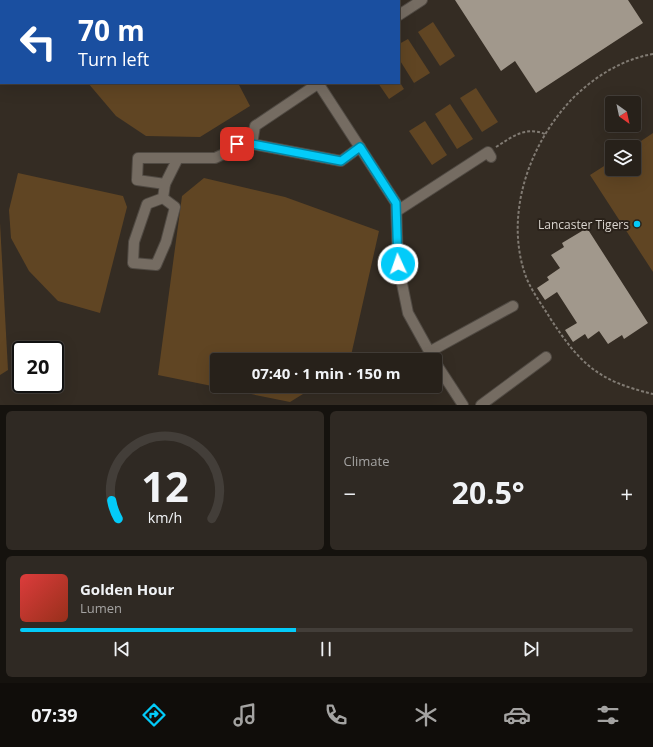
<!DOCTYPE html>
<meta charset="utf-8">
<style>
:root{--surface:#27211a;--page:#2f2923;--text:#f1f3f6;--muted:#a4a3a2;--line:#433e39;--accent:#03cbf9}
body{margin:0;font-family:"Open Sans",sans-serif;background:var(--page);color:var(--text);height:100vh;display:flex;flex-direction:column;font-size:15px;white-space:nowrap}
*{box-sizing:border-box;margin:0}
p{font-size:13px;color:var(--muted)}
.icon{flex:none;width:22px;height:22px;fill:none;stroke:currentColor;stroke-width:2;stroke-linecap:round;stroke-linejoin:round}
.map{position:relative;height:405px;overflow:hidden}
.sheet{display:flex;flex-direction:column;gap:6px;padding:6px;background:#15120e;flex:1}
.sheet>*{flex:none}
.hud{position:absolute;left:0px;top:0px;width:400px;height:84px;box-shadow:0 4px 16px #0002,0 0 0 1px var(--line);background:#1a4fa0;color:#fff;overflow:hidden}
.needle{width:26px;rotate:147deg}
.tools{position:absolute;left:605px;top:96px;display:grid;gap:8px}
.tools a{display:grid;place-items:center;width:36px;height:36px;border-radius:4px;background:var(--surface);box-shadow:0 4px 16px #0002,0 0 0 1px var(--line);font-size:20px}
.speed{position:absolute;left:12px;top:341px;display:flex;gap:8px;font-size:20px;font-weight:700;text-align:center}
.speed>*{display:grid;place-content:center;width:52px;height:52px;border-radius:50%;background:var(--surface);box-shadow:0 4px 16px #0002,0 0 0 1px var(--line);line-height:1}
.speed .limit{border:2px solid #111;border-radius:6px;background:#fff;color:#111}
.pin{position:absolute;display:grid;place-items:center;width:34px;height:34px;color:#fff;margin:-17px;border-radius:8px;box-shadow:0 2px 6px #0006}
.me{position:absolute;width:44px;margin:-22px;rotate:357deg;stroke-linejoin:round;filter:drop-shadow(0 0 3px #0008)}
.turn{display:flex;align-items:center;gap:14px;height:84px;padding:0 12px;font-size:18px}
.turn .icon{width:52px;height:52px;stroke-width:2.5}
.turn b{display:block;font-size:28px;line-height:34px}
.big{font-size:30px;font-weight:700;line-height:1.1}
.sheet .widget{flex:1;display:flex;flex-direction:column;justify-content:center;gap:6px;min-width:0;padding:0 14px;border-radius:6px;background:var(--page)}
.sheet .dial{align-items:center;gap:0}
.dial svg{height:104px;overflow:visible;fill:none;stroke:var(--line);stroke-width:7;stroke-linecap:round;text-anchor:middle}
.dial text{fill:var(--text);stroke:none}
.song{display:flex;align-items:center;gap:12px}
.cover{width:48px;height:48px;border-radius:6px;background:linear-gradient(135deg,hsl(0 70% 55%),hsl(10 70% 35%))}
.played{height:4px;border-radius:2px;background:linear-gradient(90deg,var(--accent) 45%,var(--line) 45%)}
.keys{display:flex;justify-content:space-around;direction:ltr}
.heat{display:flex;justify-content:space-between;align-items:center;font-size:22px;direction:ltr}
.sheet .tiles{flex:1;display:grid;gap:6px;grid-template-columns:1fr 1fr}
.widget:last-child{grid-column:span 2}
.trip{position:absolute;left:210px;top:353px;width:232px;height:40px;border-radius:4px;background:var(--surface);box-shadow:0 4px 16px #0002,0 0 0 1px var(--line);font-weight:700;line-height:40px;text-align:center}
.tab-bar{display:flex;height:64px;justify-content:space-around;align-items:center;background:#100d0a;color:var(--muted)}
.tab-bar .icon{width:28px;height:28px}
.tab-bar .active{color:var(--accent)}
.tab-bar b{font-size:18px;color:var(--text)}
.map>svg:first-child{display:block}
</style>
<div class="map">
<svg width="653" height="405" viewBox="0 0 653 405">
<rect width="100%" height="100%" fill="#342c23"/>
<g fill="#604523">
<path d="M433 22 455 56 440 66 418 32Z"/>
<path d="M408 39 430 73 414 83 399 59V44Z"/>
<path d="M399 81 404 89 389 99 378 83H399Z"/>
<path d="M88 83H238L250 106 200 137 146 136 116 116Z"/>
<path d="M476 88 498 122 482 132 460 98Z"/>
<path d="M450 104 473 139 457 149 435 114Z"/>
<path d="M425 121 447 155 432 165 409 131Z"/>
<path d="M653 133V272L590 175 612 161V169H634V147H632Z"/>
<path d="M18 173 123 196 127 207 100 313 58 301 29 271 11 238 9 210Z"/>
<path d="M204 178 285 197 379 231 350 360H217V386H316L290 402 158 375 182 196Z"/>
<path d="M0 223 8 370 0 375Z"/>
</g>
<g fill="#a1988c">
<path d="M455 0H628L643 23 536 93 515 61 501 71Z"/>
<path d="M587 228 648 323 624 339 622 335 608 344 599 331 588 339 585 334 573 342 565 330 577 323 557 292 545 300 537 288 549 280 547 277 560 268 551 255 564 247 562 243Z"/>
</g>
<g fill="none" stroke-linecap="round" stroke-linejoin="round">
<g stroke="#504a43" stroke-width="12">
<g id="minor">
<path d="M263 0 264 1"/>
<path d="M399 15 422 0"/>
<path d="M318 83 396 203 398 264 408 313 434 360"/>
<path d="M319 83 255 126 252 144 341 161 360 147"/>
<path d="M178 158 165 184 137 180 138 158H215L228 152 237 144H252"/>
<path d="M163 198 175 207 166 242 156 265 133 263 134 242 147 204 163 198 165 184"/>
<path d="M397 211 488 152 491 157"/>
<path d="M429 352 513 306"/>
<path d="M435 362 463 405"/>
<path d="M481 405 546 357"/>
</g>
</g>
<g stroke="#817b73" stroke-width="2" stroke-dasharray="3 2" stroke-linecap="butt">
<path d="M77 1 83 0"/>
<path d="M0 16H1"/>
<path d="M653 54C623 59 596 76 575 96 531 140 505 210 524 271 529 288 541 303 550 318 580 364 598 381 653 394"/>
<path d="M496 147C512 137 525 126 545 134"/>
</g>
<use href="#minor" stroke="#756c62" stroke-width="10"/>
</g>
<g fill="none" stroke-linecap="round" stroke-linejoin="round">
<g stroke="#0284a2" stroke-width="10">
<path id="route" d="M237 144H252L341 161 360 147 396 203 398 264"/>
</g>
<use href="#route" stroke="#03cbf9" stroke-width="7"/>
</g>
<circle fill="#03cbf9" stroke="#2a221a" stroke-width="1.5" cx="637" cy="224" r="4"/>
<g text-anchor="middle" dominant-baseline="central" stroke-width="4" stroke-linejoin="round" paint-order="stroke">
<g font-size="12" fill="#dad5cf" stroke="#2a221a" text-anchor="end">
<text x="629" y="224">Lancaster Tigers</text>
</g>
</g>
</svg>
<div class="tools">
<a><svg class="needle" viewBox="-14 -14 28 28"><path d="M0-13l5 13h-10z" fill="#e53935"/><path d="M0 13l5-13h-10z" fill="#a4a3a2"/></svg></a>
<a><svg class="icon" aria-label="layers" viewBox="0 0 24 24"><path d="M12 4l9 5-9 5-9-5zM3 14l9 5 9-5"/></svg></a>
</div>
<div class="speed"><div class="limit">20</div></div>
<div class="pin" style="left:237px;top:144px;background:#d93025"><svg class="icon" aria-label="arrive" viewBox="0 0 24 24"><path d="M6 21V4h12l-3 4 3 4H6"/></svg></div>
<svg class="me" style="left:398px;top:264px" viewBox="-20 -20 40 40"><circle r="17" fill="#03cbf9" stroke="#fff" stroke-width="3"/><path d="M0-11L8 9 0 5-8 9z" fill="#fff"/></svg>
<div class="trip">07:40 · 1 min · 150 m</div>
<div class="hud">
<div class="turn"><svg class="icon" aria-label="left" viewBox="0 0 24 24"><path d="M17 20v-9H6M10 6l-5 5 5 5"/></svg><div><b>70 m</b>Turn left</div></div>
</div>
</div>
<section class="sheet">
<div class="tiles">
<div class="widget dial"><svg viewBox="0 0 100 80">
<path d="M14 69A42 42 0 1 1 86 69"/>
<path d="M14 69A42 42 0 0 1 9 55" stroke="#03cbf9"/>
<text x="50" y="56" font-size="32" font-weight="700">12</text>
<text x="50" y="72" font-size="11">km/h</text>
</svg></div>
<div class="widget"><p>Climate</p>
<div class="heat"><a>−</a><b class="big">20.5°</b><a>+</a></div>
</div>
<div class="widget">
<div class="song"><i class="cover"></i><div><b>Golden Hour</b><p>Lumen</p></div></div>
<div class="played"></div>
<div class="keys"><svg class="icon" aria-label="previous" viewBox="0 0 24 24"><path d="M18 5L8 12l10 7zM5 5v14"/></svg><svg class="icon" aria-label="pause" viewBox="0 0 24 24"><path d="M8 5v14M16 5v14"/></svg><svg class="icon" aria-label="next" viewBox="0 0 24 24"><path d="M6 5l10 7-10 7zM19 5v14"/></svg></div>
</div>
</div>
</section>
<nav class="tab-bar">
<b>07:39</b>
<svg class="icon active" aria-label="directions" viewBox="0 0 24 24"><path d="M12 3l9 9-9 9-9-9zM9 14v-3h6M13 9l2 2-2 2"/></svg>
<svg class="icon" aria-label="music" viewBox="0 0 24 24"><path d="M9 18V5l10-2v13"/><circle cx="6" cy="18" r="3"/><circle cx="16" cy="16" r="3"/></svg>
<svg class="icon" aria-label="phone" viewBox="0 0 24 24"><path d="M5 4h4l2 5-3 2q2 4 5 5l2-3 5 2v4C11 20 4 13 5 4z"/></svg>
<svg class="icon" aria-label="climate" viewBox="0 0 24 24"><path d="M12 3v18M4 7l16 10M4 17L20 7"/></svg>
<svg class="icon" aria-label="car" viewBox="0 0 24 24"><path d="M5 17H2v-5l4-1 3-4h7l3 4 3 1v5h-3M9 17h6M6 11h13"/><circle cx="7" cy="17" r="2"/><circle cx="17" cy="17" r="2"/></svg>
<svg class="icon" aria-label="filters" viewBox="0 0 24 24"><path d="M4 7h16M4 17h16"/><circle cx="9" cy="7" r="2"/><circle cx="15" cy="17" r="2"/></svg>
</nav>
